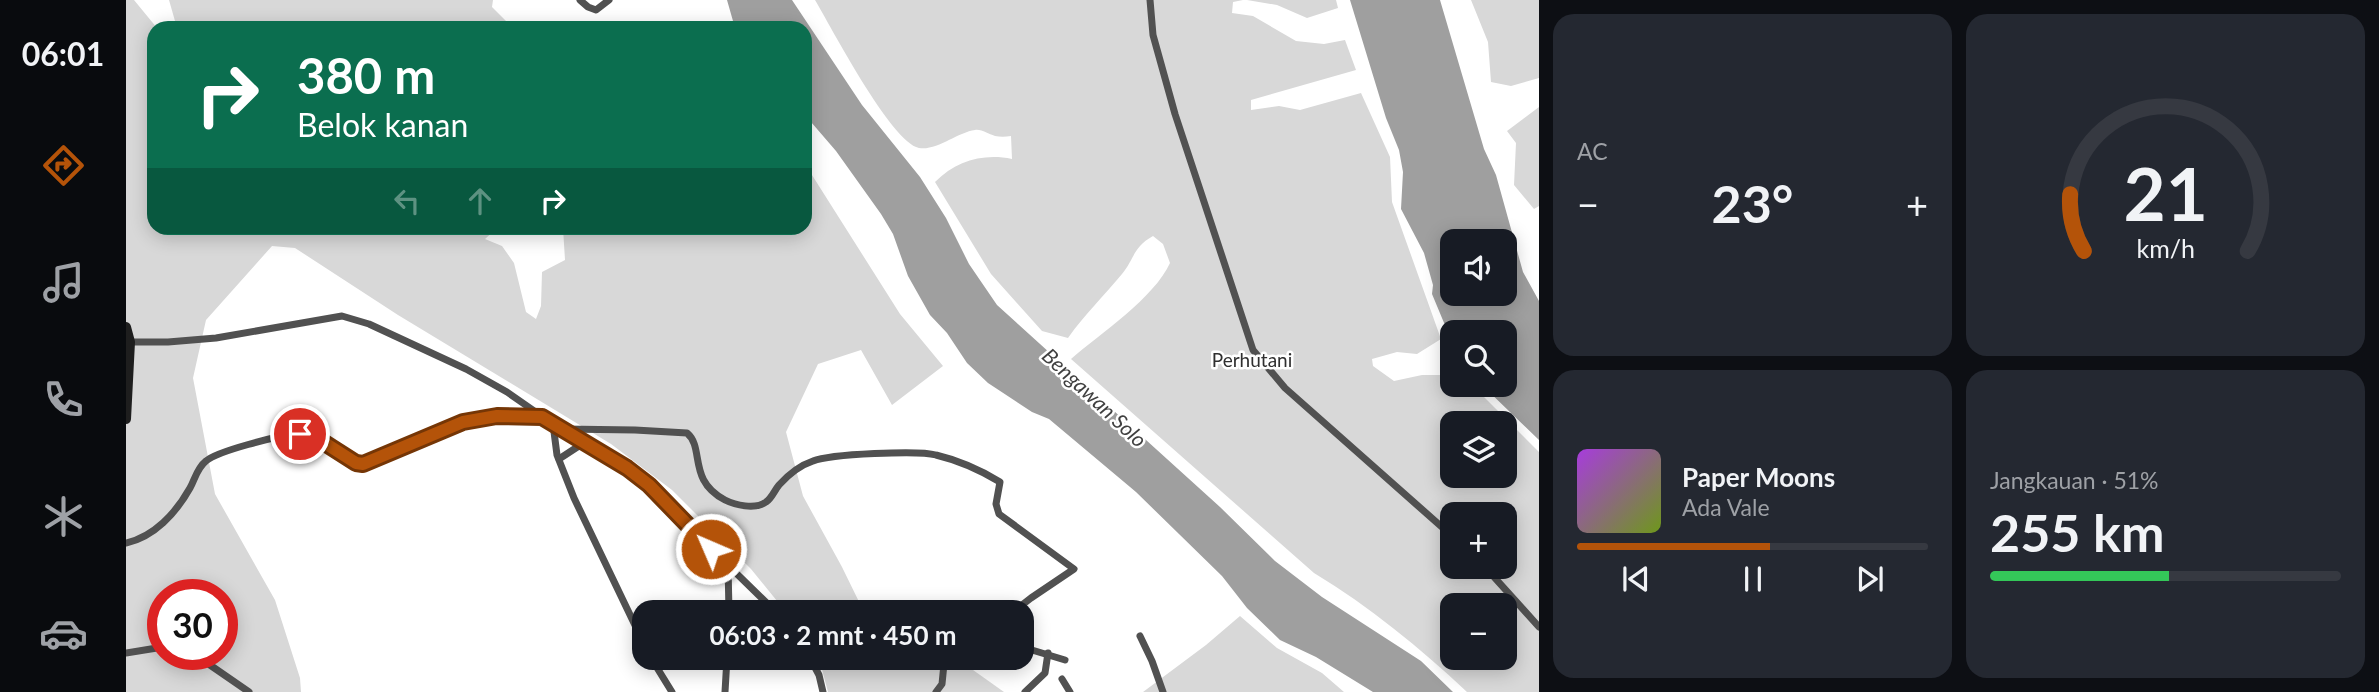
<!DOCTYPE html>
<html lang="id">
<meta charset="utf-8">
<style>
:root{--surface:#171b24;--page:#242831;--text:#f1f3f6;--muted:#9ea1a6;--line:#363941;--accent:#b45309}
body{margin:0;font-family:Lato,sans-serif;background:var(--page);color:var(--text);height:100vh;display:flex;flex-direction:column;font-size:26px;white-space:nowrap}
*{box-sizing:border-box;margin:0}
p{font-size:23px;color:var(--muted)}
.icon{flex:none;width:38px;height:38px;fill:none;stroke:currentColor;stroke-width:2;stroke-linecap:round;stroke-linejoin:round}
.map{position:relative;flex:1;overflow:hidden}
.sheet{display:flex;flex-direction:column;gap:14px;padding:14px;background:#0d0f14;width:840px}
.sheet>*{flex:none}
.guide{position:absolute;left:21px;top:21px;width:665px;height:214px;border-radius:21px;box-shadow:0 4px 18px #0003;background:#0b6e4f;color:#fff;overflow:hidden}
.tools{position:absolute;left:1314px;top:229px;display:grid;gap:14px}
.tools a{display:grid;place-items:center;width:77px;height:77px;border-radius:14px;background:var(--surface);box-shadow:0 4px 18px #0003;font-size:35px}
.speed{position:absolute;left:21px;top:579px;display:flex;gap:14px;font-size:35px;font-weight:700;text-align:center}
.speed>*{display:grid;place-content:center;width:91px;height:91px;border-radius:50%;background:var(--surface);box-shadow:0 4px 18px #0003;line-height:1}
.speed .limit{border:10px solid #d22;background:#fff;color:#111}
.pin{position:absolute;display:grid;place-items:center;width:60px;height:60px;color:#fff;margin:-30px;border:4px solid #fff;border-radius:50%;box-shadow:0 2px 7px #0007}
.me{position:absolute;width:77px;margin:-38px;rotate:315deg;stroke-linejoin:round;filter:drop-shadow(0 0 5px #0008)}
.turn{display:flex;align-items:center;gap:24px;height:147px;padding:0 35px;font-size:32px}
.turn .icon{width:91px;height:91px;stroke-width:2.5}
.turn b{display:block;font-size:49px;line-height:60px}
.lanes{display:flex;align-items:center;height:66px;padding:0 35px;background:#0003;justify-content:center;gap:35px;direction:ltr}
.lanes .off{opacity:.35}
.big{font-size:52px;font-weight:700;line-height:1.1}
.sheet .card{flex:1;display:flex;flex-direction:column;justify-content:center;gap:10px;min-width:0;padding:0 24px;border-radius:21px;background:var(--page)}
.sheet .dial{align-items:center;gap:0}
.dial svg{height:182px;overflow:visible;fill:none;stroke:var(--line);stroke-width:7;stroke-linecap:round;text-anchor:middle}
.dial text{fill:var(--text);stroke:none}
.song{display:flex;align-items:center;gap:21px}
.cover{width:84px;height:84px;border-radius:10px;background:linear-gradient(135deg,hsl(280 70% 55%),hsl(80 70% 35%))}
.played{height:7px;border-radius:4px;background:linear-gradient(90deg,var(--accent) 55%,var(--line) 55%)}
.keys{display:flex;justify-content:space-around;direction:ltr}
.heat{display:flex;justify-content:space-between;align-items:center;font-size:38px;direction:ltr}
.charge{height:10px;border-radius:5px;background:linear-gradient(90deg,#34c759 51%,var(--line) 0)}
.sheet .tiles{flex:1;display:grid;gap:14px;grid-template-columns:repeat(2,1fr)}
.trip{position:absolute;left:506px;top:600px;width:402px;height:70px;border-radius:21px;background:var(--surface);box-shadow:0 4px 18px #0003;font-weight:700;line-height:70px;text-align:center}
main{display:flex;flex:1;min-height:0}
.dock{display:flex;flex-direction:column;width:126px;justify-content:space-around;align-items:center;background:#090b0e;color:var(--muted)}
.dock .icon{width:49px;height:49px}
.dock .current{color:var(--accent)}
.dock b{font-size:32px;color:var(--text)}
.map>svg:first-child{display:block}
</style>
<main>
<nav class="dock">
<b>06:01</b>
<svg class="icon current" aria-label="directions" viewBox="0 0 24 24"><path d="M12 3l9 9-9 9-9-9zM9 14v-3h6M13 9l2 2-2 2"/></svg>
<svg class="icon" aria-label="music" viewBox="0 0 24 24"><path d="M9 18V5l10-2v13"/><circle cx="6" cy="18" r="3"/><circle cx="16" cy="16" r="3"/></svg>
<svg class="icon" aria-label="phone" viewBox="0 0 24 24"><path d="M5 4h4l2 5-3 2q2 4 5 5l2-3 5 2v4C11 20 4 13 5 4z"/></svg>
<svg class="icon" aria-label="climate" viewBox="0 0 24 24"><path d="M12 3v18M4 7l16 10M4 17L20 7"/></svg>
<svg class="icon" aria-label="car" viewBox="0 0 24 24"><path d="M5 17H2v-5l4-1 3-4h7l3 4 3 1v5h-3M9 17h6M6 11h13"/><circle cx="7" cy="17" r="2"/><circle cx="17" cy="17" r="2"/></svg>
</nav>
<div class="map">
<svg width="1413" height="692" viewBox="0 0 1413 692">
<rect width="100%" height="100%" fill="#fff"/>
<g fill="#d8d8d8" fill-rule="evenodd">
<path d="M0 0H8L31 28H28V228H371L359 239 376 246 388 263 400 312 410 319 415 306 416 272 439 260 437 228H679V164L774 314 817 366 766 405 735 350 692 364 660 432 677 496 716 567 738 612H660L625 569 546 490 485 444 272 315 169 248 146 246 80 320 67 378 89 494 149 600 174 678 175 692H0ZM37 595H96V654H37Z"/>
<path d="M43 0H367L366 7 387 28H51Z"/>
<path d="M689 0H1117L1107 2 1106 13 1127 16 1170 41 1198 44 1219 40 1230 70 1125 100V110L1153 106 1174 110 1235 93 1264 157 1266 202 1315 339 1291 354 1271 352 1246 359 1247 366 1268 381 1296 375H1326V385H1346L1413 452V692H1341C1293 647 1244 607 1188 573L945 359C975 333 1028 298 1044 263L1037 244 1027 236C1007 247 1009 258 996 274 978 296 958 315 942 338L916 331 865 274 809 182C830 161 857 153 886 159L885 136C879 137 874 137 869 136 862 134 856 129 849 130 832 132 811 151 793 148 765 142 705 27 689 0ZM1326 424H1379V476H1326ZM1326 514H1379V567H1326ZM1326 606H1379V658H1326Z"/>
<path d="M1121 0H1210L1212 8 1181 18 1151 5Z"/>
<path d="M1345 0H1413V78L1385 86 1365 82 1362 42Z"/>
<path d="M1413 107V206L1408 209 1388 185 1390 143 1381 131Z"/>
<path d="M1114 616 1151 648 1196 673 1218 692H1017L1080 645Z"/>
<path d="M693 658H760L847 670 878 692H702Z"/>
</g>
<g fill="#9f9f9f" fill-rule="evenodd">
<path d="M601 0H666L736 105 794 177 820 218 843 264 871 305 1094 507 1149 561 1196 597 1295 661 1327 692H1247L1190 657 1154 640 1121 608 1096 576 1010 492 923 419 906 412 862 383 841 363 821 333 804 315 782 276 767 234 755 214 710 151 679 115V28H609Z"/>
<path d="M1224 0H1314L1358 149 1370 175 1397 272 1413 301V440L1356 385H1379V332H1326V342L1306 294 1307 285 1298 253 1275 209 1277 172 1273 150 1260 118ZM1326 242H1379V294H1326Z"/>
</g>
<g fill="none" stroke-linecap="round" stroke-linejoin="round">
<g stroke="#515151" stroke-width="7">
<path d="M454 0 462 7 470 10 483 0"/>
<path d="M1024 0 1027 35 1049 114 1127 350 1159 388 1326 536"/>
<path d="M4 342H42L90 338 216 316 243 324 340 369 381 392 427 424 501 468 523 485 566 530 650 612"/>
<path d="M427 424 431 455 448 498 518 644"/>
<path d="M437 429 509 430 561 433C579 448 561 480 599 500 609 505 629 510 640 502 646 498 648 491 653 485 662 475 675 465 687 461 704 454 793 450 810 455 831 460 856 471 874 482L870 504 873 514 948 569 905 598 887 612"/>
<path d="M433 459 459 442"/>
<path d="M0 543C28 537 50 513 64 488 69 479 71 468 80 461 91 451 152 436 168 434 197 430 218 465 241 464L337 422 371 417H416"/>
<path d="M602 565 603 612"/>
<path d="M1359 567 1413 627"/>
<path d="M1014 636 1026 661 1037 692"/>
<path d="M896 647 939 660"/>
<path d="M0 653 37 647"/>
<path d="M68 654 123 692"/>
<path d="M525 658 546 692"/>
<path d="M684 658 693 675 697 692"/>
<path d="M936 679 944 692"/>
<path d="M599 692 601 658"/>
<path d="M810 692 816 684 818 664 826 658"/>
<path d="M899 692 919 673 922 653"/>
</g>
<path stroke="#1e1e1e" stroke-width="10" d="M0 327 4 342 0 419"/>
</g>
<g fill="none" stroke-linecap="round" stroke-linejoin="round">
<g stroke="#753606" stroke-width="18">
<path id="route" d="M174 434 194 440 230 463 237 464 337 422 371 416 416 417 501 468 523 485 585 549"/>
</g>
<use href="#route" stroke="#b45309" stroke-width="12"/>
</g>
<g text-anchor="middle" dominant-baseline="central" stroke-width="5" stroke-linejoin="round" paint-order="stroke">
<g font-size="19" fill="#2f2f2f" stroke="#fff">
<text x="1126" y="359">Perhutani</text>
</g>
<g font-size="21" font-style="italic" fill="#404040" stroke="#fff">
<text transform="translate(969 397) rotate(43)">Bengawan Solo</text>
</g>
</g>
</svg>
<div class="tools">
<a><svg class="icon" aria-label="sound" viewBox="0 0 24 24"><path d="M4 9h4l5-4v14l-5-4H4zM17 9q2 3 0 6"/></svg></a>
<a><svg class="icon" aria-label="search" viewBox="0 0 24 24"><circle cx="10" cy="10" r="6"/><path d="M15 15l6 6"/></svg></a>
<a><svg class="icon" aria-label="layers" viewBox="0 0 24 24"><path d="M12 4l9 5-9 5-9-5zM3 14l9 5 9-5"/></svg></a>
<a>+</a>
<a>−</a>
</div>
<div class="speed"><div class="limit">30</div></div>
<div class="pin" style="left:174px;top:434px;background:#d93025"><svg class="icon" aria-label="arrive" viewBox="0 0 24 24"><path d="M6 21V4h12l-3 4 3 4H6"/></svg></div>
<svg class="me" style="left:585px;top:549px" viewBox="-20 -20 40 40"><circle r="17" fill="#b45309" stroke="#fff" stroke-width="3"/><path d="M0-11L8 9 0 5-8 9z" fill="#fff"/></svg>
<div class="trip">06:03 · 2 mnt · 450 m</div>
<div class="guide">
<div class="turn"><svg class="icon" aria-label="right" viewBox="0 0 24 24"><path d="M7 20v-9h11M14 6l5 5-5 5"/></svg><div><b>380 m</b>Belok kanan</div></div>
<div class="lanes"><svg class="icon off" aria-label="left" viewBox="0 0 24 24"><path d="M17 20v-9H6M10 6l-5 5 5 5"/></svg><svg class="icon off" aria-label="ahead" viewBox="0 0 24 24"><path d="M12 20V5M6 11l6-6 6 6"/></svg><svg class="icon" aria-label="right" viewBox="0 0 24 24"><path d="M7 20v-9h11M14 6l5 5-5 5"/></svg></div>
</div>
</div>
<section class="sheet">
<div class="tiles">
<div class="card"><p>AC</p>
<div class="heat"><a>−</a><b class="big">23°</b><a>+</a></div>
</div>
<div class="card dial"><svg viewBox="0 0 100 80">
<path d="M14 69A42 42 0 1 1 86 69"/>
<path d="M14 69A42 42 0 0 1 8 44" stroke="#b45309"/>
<text x="50" y="56" font-size="32" font-weight="700">21</text>
<text x="50" y="72" font-size="11">km/h</text>
</svg></div>
<div class="card">
<div class="song"><i class="cover"></i><div><b>Paper Moons</b><p>Ada Vale</p></div></div>
<div class="played"></div>
<div class="keys"><svg class="icon" aria-label="previous" viewBox="0 0 24 24"><path d="M18 5L8 12l10 7zM5 5v14"/></svg><svg class="icon" aria-label="pause" viewBox="0 0 24 24"><path d="M8 5v14M16 5v14"/></svg><svg class="icon" aria-label="next" viewBox="0 0 24 24"><path d="M6 5l10 7-10 7zM19 5v14"/></svg></div>
</div>
<div class="card"><p>Jangkauan · 51%</p><b class="big">255 km</b><div class="charge"></div></div>
</div>
</section>
</main>
